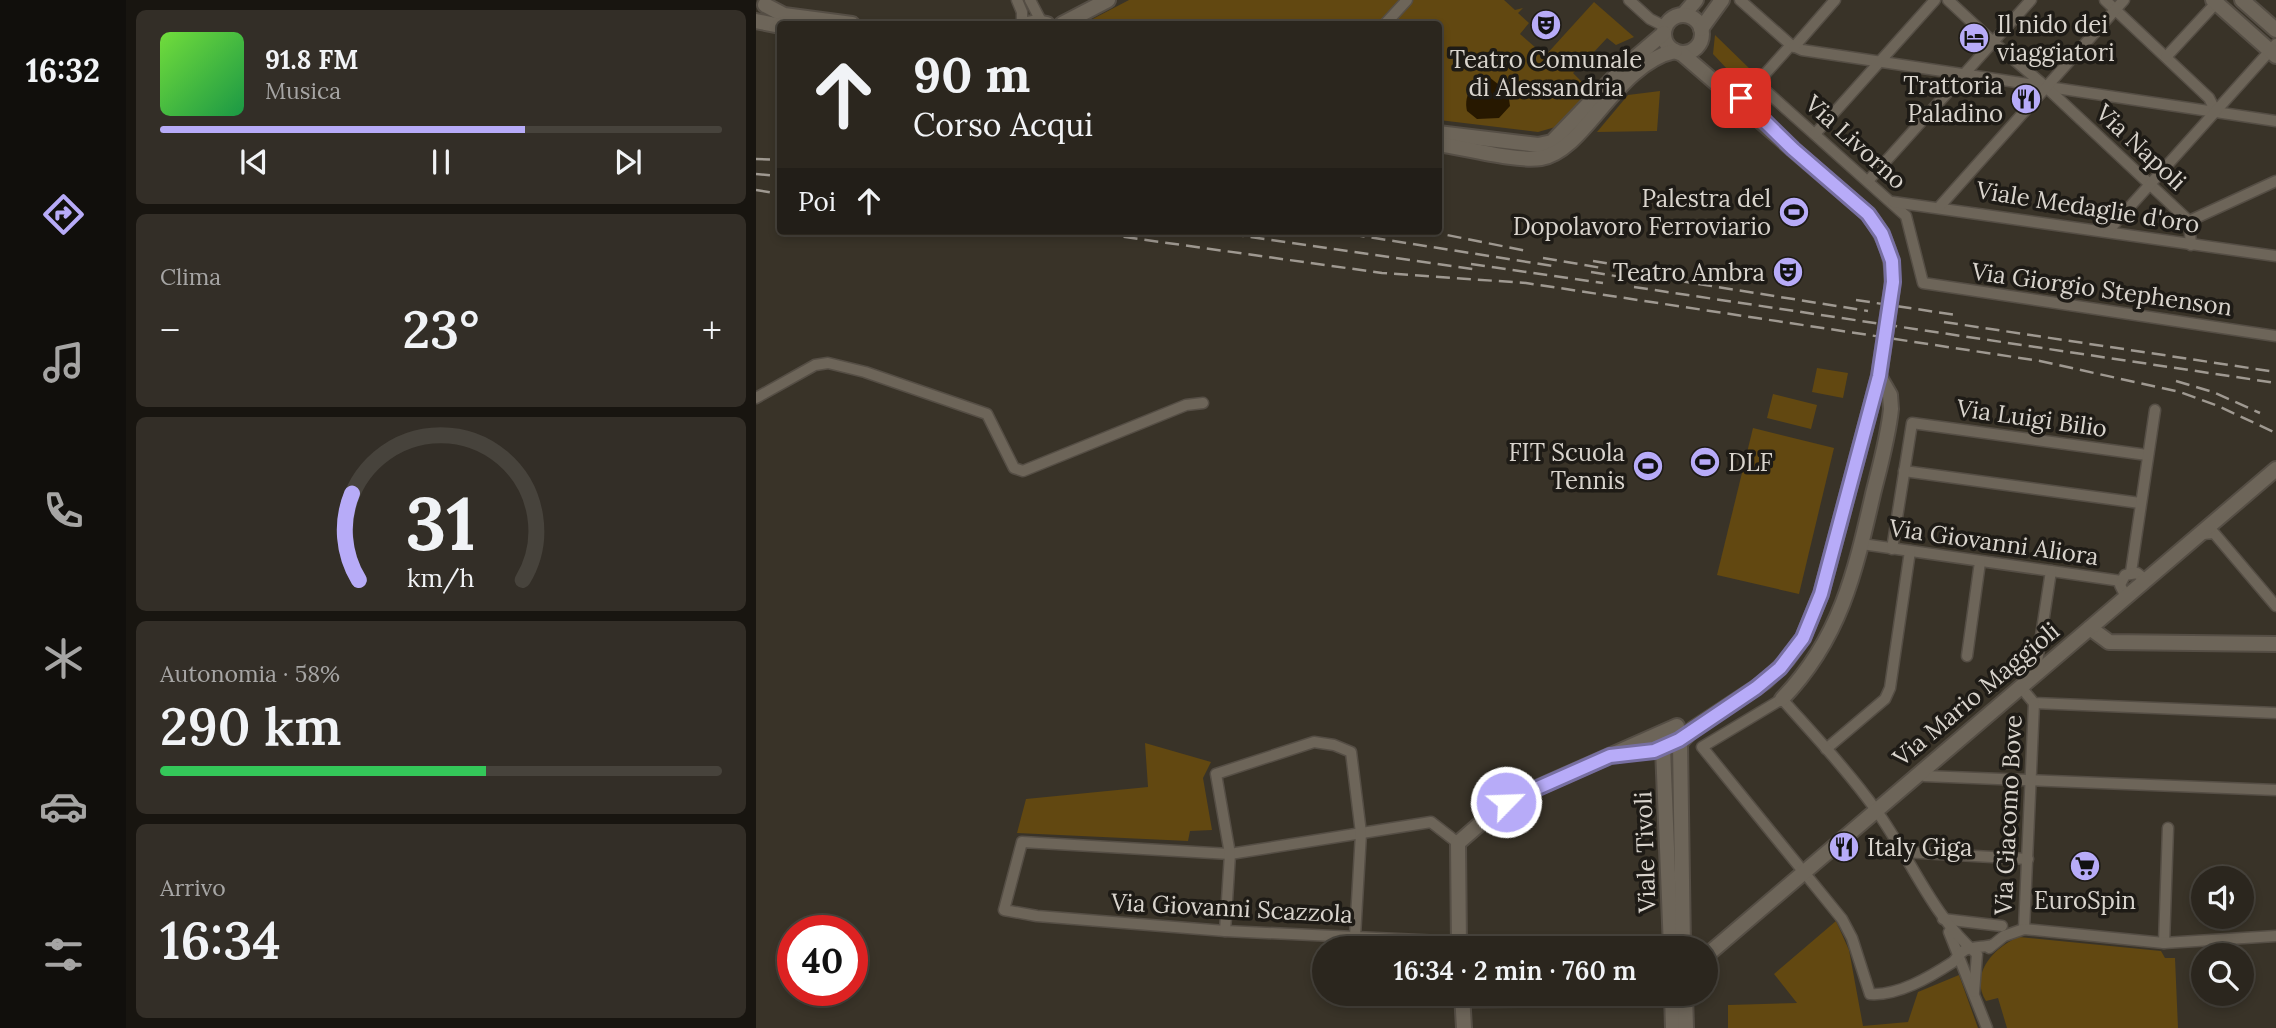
<!DOCTYPE html>
<html lang="it">
<meta charset="utf-8">
<style>
:root{--surface:#2b261e;--page:#332e27;--text:#f1f3f6;--muted:#a6a5a4;--line:#47433c;--accent:#b7abf8}
body{margin:0;font-family:Lora,serif;background:var(--page);color:var(--text);height:100vh;display:flex;flex-direction:column;font-size:26px;white-space:nowrap}
*{box-sizing:border-box;margin:0}
p{font-size:23px;color:var(--muted)}
.icon{flex:none;width:38px;height:38px;fill:none;stroke:currentColor;stroke-width:2;stroke-linecap:round;stroke-linejoin:round}
.map{position:relative;flex:1;overflow:hidden}
.side{display:flex;flex-direction:column;gap:10px;padding:10px;background:#181510;width:630px}
.side>*{flex:none}
.banner{position:absolute;left:21px;top:21px;width:665px;height:214px;border-radius:7px;box-shadow:0 4px 10px #0003,0 0 0 2px var(--line);background:#2b261e;color:var(--text);overflow:hidden}
.buttons{position:absolute;left:1435px;top:866px;display:grid;gap:14px}
.buttons a{display:grid;place-items:center;width:63px;height:63px;border-radius:50%;background:var(--surface);box-shadow:0 4px 10px #0003,0 0 0 2px var(--line);font-size:35px}
.speed{position:absolute;left:21px;top:915px;display:flex;gap:14px;font-size:35px;font-weight:700;text-align:center}
.speed>*{display:grid;place-content:center;width:91px;height:91px;border-radius:50%;background:var(--surface);box-shadow:0 4px 10px #0003,0 0 0 2px var(--line);line-height:1}
.speed .limit{border:10px solid #d22;background:#fff;color:#111}
.pin{position:absolute;display:grid;place-items:center;width:60px;height:60px;color:#fff;margin:-30px;border-radius:14px;box-shadow:0 4px 10px #0006}
.me{position:absolute;width:77px;margin:-38px;rotate:66deg;stroke-linejoin:round;filter:drop-shadow(0 0 5px #0008)}
.turn{display:flex;align-items:center;gap:24px;height:147px;padding:0 21px;font-size:32px}
.turn .icon{width:91px;height:91px;stroke-width:2.5}
.turn b{display:block;font-size:49px;line-height:60px}
.then{display:flex;align-items:center;height:66px;padding:0 21px;background:#0003;gap:14px;font-size:26px}
.big{font-size:52px;font-weight:600;line-height:1.1}
.side .widget{flex:1;display:flex;flex-direction:column;justify-content:center;gap:10px;min-width:0;padding:0 24px;border-radius:10px;background:var(--page)}
.side .dial{align-items:center;gap:0}
.dial svg{height:182px;overflow:visible;fill:none;stroke:var(--line);stroke-width:7;stroke-linecap:round;text-anchor:middle}
.dial text{fill:var(--text);stroke:none}
.song{display:flex;align-items:center;gap:21px}
.cover{width:84px;height:84px;border-radius:10px;background:linear-gradient(135deg,hsl(100 70% 55%),hsl(140 70% 35%))}
.played{height:7px;border-radius:4px;background:linear-gradient(90deg,var(--accent) 65%,var(--line) 65%)}
.keys{display:flex;justify-content:space-around;direction:ltr}
.heat{display:flex;justify-content:space-between;align-items:center;font-size:38px;direction:ltr}
.charge{height:10px;border-radius:5px;background:linear-gradient(90deg,#34c759 58%,var(--line) 0)}
.trip{position:absolute;left:556px;top:936px;width:406px;height:70px;border-radius:35px;background:var(--surface);box-shadow:0 4px 10px #0003,0 0 0 2px var(--line);font-weight:600;line-height:70px;text-align:center}
main{display:flex;flex:1;min-height:0}
.tabs{display:flex;flex-direction:column;width:126px;justify-content:space-around;align-items:center;background:#110f0c;color:var(--muted)}
.tabs .icon{width:49px;height:49px}
.tabs .current{color:var(--accent)}
.tabs b{font-size:32px;color:var(--text)}
.map>svg:first-child{display:block}
</style>
<main>
<nav class="tabs">
<b>16:32</b>
<svg class="icon current" aria-label="directions" viewBox="0 0 24 24"><path d="M12 3l9 9-9 9-9-9zM9 14v-3h6M13 9l2 2-2 2"/></svg>
<svg class="icon" aria-label="music" viewBox="0 0 24 24"><path d="M9 18V5l10-2v13"/><circle cx="6" cy="18" r="3"/><circle cx="16" cy="16" r="3"/></svg>
<svg class="icon" aria-label="phone" viewBox="0 0 24 24"><path d="M5 4h4l2 5-3 2q2 4 5 5l2-3 5 2v4C11 20 4 13 5 4z"/></svg>
<svg class="icon" aria-label="climate" viewBox="0 0 24 24"><path d="M12 3v18M4 7l16 10M4 17L20 7"/></svg>
<svg class="icon" aria-label="car" viewBox="0 0 24 24"><path d="M5 17H2v-5l4-1 3-4h7l3 4 3 1v5h-3M9 17h6M6 11h13"/><circle cx="7" cy="17" r="2"/><circle cx="17" cy="17" r="2"/></svg>
<svg class="icon" aria-label="filters" viewBox="0 0 24 24"><path d="M4 7h16M4 17h16"/><circle cx="9" cy="7" r="2"/><circle cx="15" cy="17" r="2"/></svg>
</nav>
<section class="side">
<div class="widget">
<div class="song"><i class="cover"></i><div><b>91.8 FM</b><p>Musica</p></div></div>
<div class="played"></div>
<div class="keys"><svg class="icon" aria-label="previous" viewBox="0 0 24 24"><path d="M18 5L8 12l10 7zM5 5v14"/></svg><svg class="icon" aria-label="pause" viewBox="0 0 24 24"><path d="M8 5v14M16 5v14"/></svg><svg class="icon" aria-label="next" viewBox="0 0 24 24"><path d="M6 5l10 7-10 7zM19 5v14"/></svg></div>
</div>
<div class="widget"><p>Clima</p>
<div class="heat"><a>−</a><b class="big">23°</b><a>+</a></div>
</div>
<div class="widget dial"><svg viewBox="0 0 100 80">
<path d="M14 69A42 42 0 1 1 86 69"/>
<path d="M14 69A42 42 0 0 1 11 31" stroke="#b7abf8"/>
<text x="50" y="56" font-size="32" font-weight="700">31</text>
<text x="50" y="72" font-size="11">km/h</text>
</svg></div>
<div class="widget"><p>Autonomia · 58%</p><b class="big">290 km</b><div class="charge"></div></div>
<div class="widget"><p>Arrivo</p><b class="big">16:34</b></div>
</section>
<div class="map">
<svg width="1520" height="1028" viewBox="0 0 1520 1028">
<rect width="100%" height="100%" fill="#393328"/>
<g fill="#624811">
<path d="M373 0H748L759 10 767 8 762 13 773 23 764 34 789 56 838 2 878 37 860 45 851 38 837 53 844 59 837 65 831 60 817 73 826 82 819 90 831 102 803 126 782 132 683 120 682 24H327Z"/>
<path d="M959 35 997 72 992 84 1009 100 1005 105 957 54Z"/>
<path d="M904 91 901 131 841 132 872 95Z"/>
<path d="M1061 368 1092 373 1087 398 1056 392Z"/>
<path d="M1017 394 1061 405 1055 429 1011 418Z"/>
<path d="M997 428 1078 448 1043 594 961 575Z"/>
<path d="M389 743 455 762 447 778 456 830 434 831 432 841 261 833 270 799 392 787Z"/>
<path d="M1080 921 1093 950 1107 1026 1152 1022 1162 992 1203 975 1222 1028H972V1005L1041 1003 1018 974Z"/>
<path d="M1263 937 1405 951 1409 958H1419L1422 1028H1251L1242 998 1230 1001C1213 974 1238 947 1263 937Z"/>
</g>
<path fill="#271800" d="M733 77 752 92 754 106 743 118 721 119 711 111C707 93 718 84 733 77Z"/>
<g fill="none" stroke-linecap="round" stroke-linejoin="round">
<g stroke="#554e45" stroke-width="13">
<g id="street">
<path d="M261 0 266 12V24"/>
<path d="M274 0 286 23"/>
<path d="M873 0 894 19 906 25 911 23"/>
<path d="M984 0 1035 45 1046 50 1520 121"/>
<path d="M1192 0 1237 42 1275 0"/>
<path d="M1349 0 1453 98 1460 112"/>
<path d="M629 24 651 0"/>
<path d="M1035 45 1001 83 1150 216 1167 283 1520 336"/>
<path d="M1038 47 1079 0"/>
<path d="M1410 57 1460 3"/>
<path d="M1059 134 1179 0"/>
<path d="M1112 181 1237 42 1290 87 1433 221 1435 245"/>
<path d="M1137 202 1520 256"/>
<path d="M1184 206 1368 0"/>
<path d="M1433 221 1520 181"/>
<path d="M1352 231 1520 44"/>
<path d="M0 398 59 365 72 363 109 372 231 414 258 468 267 471 430 405 447 403"/>
<path d="M1148 471 1384 503"/>
<path d="M1447 534 1458 533 1520 606"/>
<path d="M1106 544 1365 581"/>
<path d="M1136 549 1156 423 1391 455"/>
<path d="M1375 572 1399 410"/>
<path d="M1370 597 1364 585 1369 575 1381 573 1390 580"/>
<path d="M1211 656 1224 562"/>
<path d="M1286 668 1281 662 1295 571"/>
<path d="M1264 686 1278 703 1520 713"/>
<path d="M1070 749 1129 699 1134 688 1154 551"/>
<path d="M1164 771 1168 776 1520 790"/>
<path d="M702 843 675 822 474 854 266 842 248 910 281 916 469 931 833 948"/>
<path d="M1147 852 1272 859"/>
<path d="M1187 919 1246 926"/>
<path d="M1268 929 1278 703"/>
<path d="M469 931 474 854 460 774 558 742 578 745 595 752 605 833 599 936"/>
<path d="M1193 932 1231 1028"/>
<path d="M1408 943 1412 828"/>
<path d="M1233 948 1248 936 1268 929 1408 943 1520 936"/>
<path d="M1218 992 1221 954C1176 916 1154 857 1120 810 1092 771 1058 735 1026 699L946 747 1086 919 1096 938 1114 994C1142 996 1174 977 1197 962 1201 958 1203 953 1209 950 1216 947 1228 947 1236 945"/>
<path d="M707 1002 916 1000"/>
</g>
</g>
<g stroke="#554e45" stroke-width="18">
<g id="secondary">
<path d="M1457 0 1520 56"/>
<path d="M1486 0 1520 30"/>
<path d="M9 5 28 15 96 24"/>
<path d="M928 14 940 0"/>
<circle cx="927" cy="34" r="19"/>
<path d="M0 21 24 26"/>
<path d="M271 24 281 22 291 24"/>
<path d="M306 24 352 0"/>
<path d="M945 29 966 0"/>
<path d="M925 53 1112 214C1130 237 1139 260 1136 289"/>
<path d="M682 133 782 145 796 142 867 68 908 33"/>
<path d="M682 144C709 148 761 162 785 158 829 151 860 64 919 51"/>
<path d="M1334 628 1353 642 1520 644"/>
<path d="M1026 699C1084 639 1099 573 1117 494 1124 466 1132 438 1135 409L1134 395 1123 376"/>
<path d="M861 755 914 746"/>
<path d="M703 948 702 843 749 802 921 726"/>
<path d="M915 948 907 748 910 739 920 727"/>
<path d="M927 948 924 743 937 729 1010 681 1031 660 1047 638 1065 594 1123 376"/>
<path d="M950 956 1520 469"/>
<path d="M706 994 708 1028"/>
<path d="M916 994 917 1028"/>
<path d="M929 994 930 1028"/>
</g>
</g>
<use href="#street" stroke="#6d6559" stroke-width="10"/>
<use href="#secondary" stroke="#6d6559" stroke-width="14"/>
<g stroke="#9f9991" stroke-width="2.5" stroke-dasharray="14 7" stroke-linecap="butt">
<path d="M0 159 24 160"/>
<path d="M0 174 24 176"/>
<path d="M0 190 24 194"/>
<path d="M326 231 626 273 770 283 1284 361 1424 392 1462 406 1520 433"/>
<path d="M453 231 723 270"/>
<path d="M574 231 797 266"/>
<path d="M671 231 771 251"/>
<path d="M787 258 846 268"/>
<path d="M837 261 892 270"/>
<path d="M715 264 847 283"/>
<path d="M835 272 890 281"/>
<path d="M880 274 1112 311"/>
<path d="M878 287 1520 383"/>
<path d="M1100 300 1200 315"/>
<path d="M1188 322 1520 372"/>
<path d="M1420 381 1457 392 1504 413"/>
</g>
<g stroke="#554e45" stroke-width="18" stroke-linecap="butt">
<path id="secondary-bridge" d="M1123 376 1136 289"/>
</g>
<use href="#secondary-bridge" stroke="#6d6559" stroke-width="14"/>
</g>
<g fill="none" stroke-linecap="round" stroke-linejoin="round">
<g stroke="#776fa1" stroke-width="18">
<path id="route" d="M750 802 854 756 898 751 923 740 1000 688 1024 668 1047 638 1065 594 1123 376 1137 282 1136 261 1126 234 1112 214 1037 149 985 98"/>
</g>
<use href="#route" stroke="#b7abf8" stroke-width="12"/>
</g>
<defs>
<g id="theatre-disc" transform="scale(1.575)"><circle r="9.5" fill="#b7abf8" stroke="#1e1b16"/><path d="M-5-5.5Q0-4 5-5.5V0Q5 5 0 6Q-5 5-5 0ZM-3.3-2.5H-1v1.5H-3.3ZM1-2.5H3.3v1.5H1ZM-2.8 1Q0 5.5 2.8 1Z" fill="#111"/></g>
<g id="hotel-disc" transform="scale(1.575)"><circle r="9.5" fill="#b7abf8" stroke="#1e1b16"/><path d="M-6-4.5h1.5V1H6V5H4.5V3h-9V5H-6ZM-4 0a1.8 1.8 0 1 1 3.6 0ZM.5 0V-2.5h3Q6-2.5 6 0Z" fill="#111"/></g>
<g id="restaurant-disc" transform="scale(1.575)"><circle r="9.5" fill="#b7abf8" stroke="#1e1b16"/><path d="M-5-6h1v4h1v-4h1v4h1v-4h1v5L-1.5 .5V6h-2V.5L-5-1ZM5-6V6H3V1.5H1.5Q1.5-4 5-6Z" fill="#111"/></g>
<g id="stadium-disc" transform="scale(1.575)"><circle r="9.5" fill="#b7abf8" stroke="#1e1b16"/><path d="M0-5a6.5 5 0 1 0 0 10a6.5 5 0 1 0 0-10ZM-3.5-1.8h7v3.6h-7Z" fill="#111"/></g>
<g id="supermarket-disc" transform="scale(1.575)"><circle r="9.5" fill="#b7abf8" stroke="#1e1b16"/><path d="M-6-5.5h2.5l.6 2H6L4.5 2H-2.5L-4.4-4H-6ZM-1.5 3.2a1.3 1.3 0 1 0 .1 0ZM3 3.2a1.3 1.3 0 1 0 .1 0Z" fill="#111"/></g>
</defs>
<g fill-rule="evenodd">
<use href="#theatre-disc" x="790" y="25"/>
<use href="#hotel-disc" x="1218" y="38"/>
<use href="#restaurant-disc" x="1270" y="99"/>
<use href="#stadium-disc" x="1038" y="212"/>
<use href="#theatre-disc" x="1032" y="272"/>
<use href="#stadium-disc" x="949" y="462"/>
<use href="#stadium-disc" x="892" y="466"/>
<use href="#restaurant-disc" x="1088" y="847"/>
<use href="#supermarket-disc" x="1329" y="866"/>
</g>
<g text-anchor="middle" dominant-baseline="central" stroke-width="7" stroke-linejoin="round" paint-order="stroke">
<g font-size="24" fill="#d9d4cd" stroke="#1e1b16" text-anchor="end">
<text x="1241" y="24" text-anchor="start">Il nido dei<tspan x="1241" dy="28">viaggiatori</tspan></text>
<text x="790" y="59" text-anchor="middle">Teatro Comunale<tspan x="790" dy="28">di Alessandria</tspan></text>
<text x="1247" y="85">Trattoria<tspan x="1247" dy="28">Paladino</tspan></text>
<text x="1015" y="198">Palestra del<tspan x="1015" dy="28">Dopolavoro Ferroviario</tspan></text>
<text x="1009" y="272">Teatro Ambra</text>
<text x="869" y="452">FIT Scuola<tspan x="869" dy="28">Tennis</tspan></text>
<text x="972" y="462" text-anchor="start">DLF</text>
<text x="1111" y="847" text-anchor="start">Italy Giga</text>
<text x="1329" y="900" text-anchor="middle">EuroSpin</text>
</g>
<g font-size="24" fill="#d9d4cd" stroke="#1e1b16">
<text transform="translate(1100 142) rotate(42)">Via Livorno</text>
<text transform="translate(1385 147) rotate(43)">Via Napoli</text>
<text transform="translate(1332 207) rotate(9)">Viale Medaglie d'oro</text>
<text transform="translate(1346 289) rotate(8)">Via Giorgio Stephenson</text>
<text transform="translate(1276 418) rotate(8)">Via Luigi Bilio</text>
<text transform="translate(1238 542) rotate(8)">Via Giovanni Aliora</text>
<text transform="translate(1220 694) rotate(-40)">Via Mario Maggioli</text>
<text transform="translate(1252 815) rotate(-87)">Via Giacomo Bove</text>
<text transform="translate(889 852) rotate(-92)">Viale Tivoli</text>
<text transform="translate(476 908) rotate(3)">Via Giovanni Scazzola</text>
</g>
</g>
</svg>
<div class="buttons">
<a><svg class="icon" aria-label="sound" viewBox="0 0 24 24"><path d="M4 9h4l5-4v14l-5-4H4zM17 9q2 3 0 6"/></svg></a>
<a><svg class="icon" aria-label="search" viewBox="0 0 24 24"><circle cx="10" cy="10" r="6"/><path d="M15 15l6 6"/></svg></a>
</div>
<div class="speed"><div class="limit">40</div></div>
<div class="pin" style="left:985px;top:98px;background:#d93025"><svg class="icon" aria-label="arrive" viewBox="0 0 24 24"><path d="M6 21V4h12l-3 4 3 4H6"/></svg></div>
<svg class="me" style="left:750px;top:802px" viewBox="-20 -20 40 40"><circle r="17" fill="#b7abf8" stroke="#fff" stroke-width="3"/><path d="M0-11L8 9 0 5-8 9z" fill="#fff"/></svg>
<div class="trip">16:34 · 2 min · 760 m</div>
<div class="banner">
<div class="turn"><svg class="icon" aria-label="ahead" viewBox="0 0 24 24"><path d="M12 20V5M6 11l6-6 6 6"/></svg><div><b>90 m</b>Corso Acqui</div></div>
<div class="then">Poi<svg class="icon" aria-label="ahead" viewBox="0 0 24 24"><path d="M12 20V5M6 11l6-6 6 6"/></svg></div>
</div>
</div>
</main>
